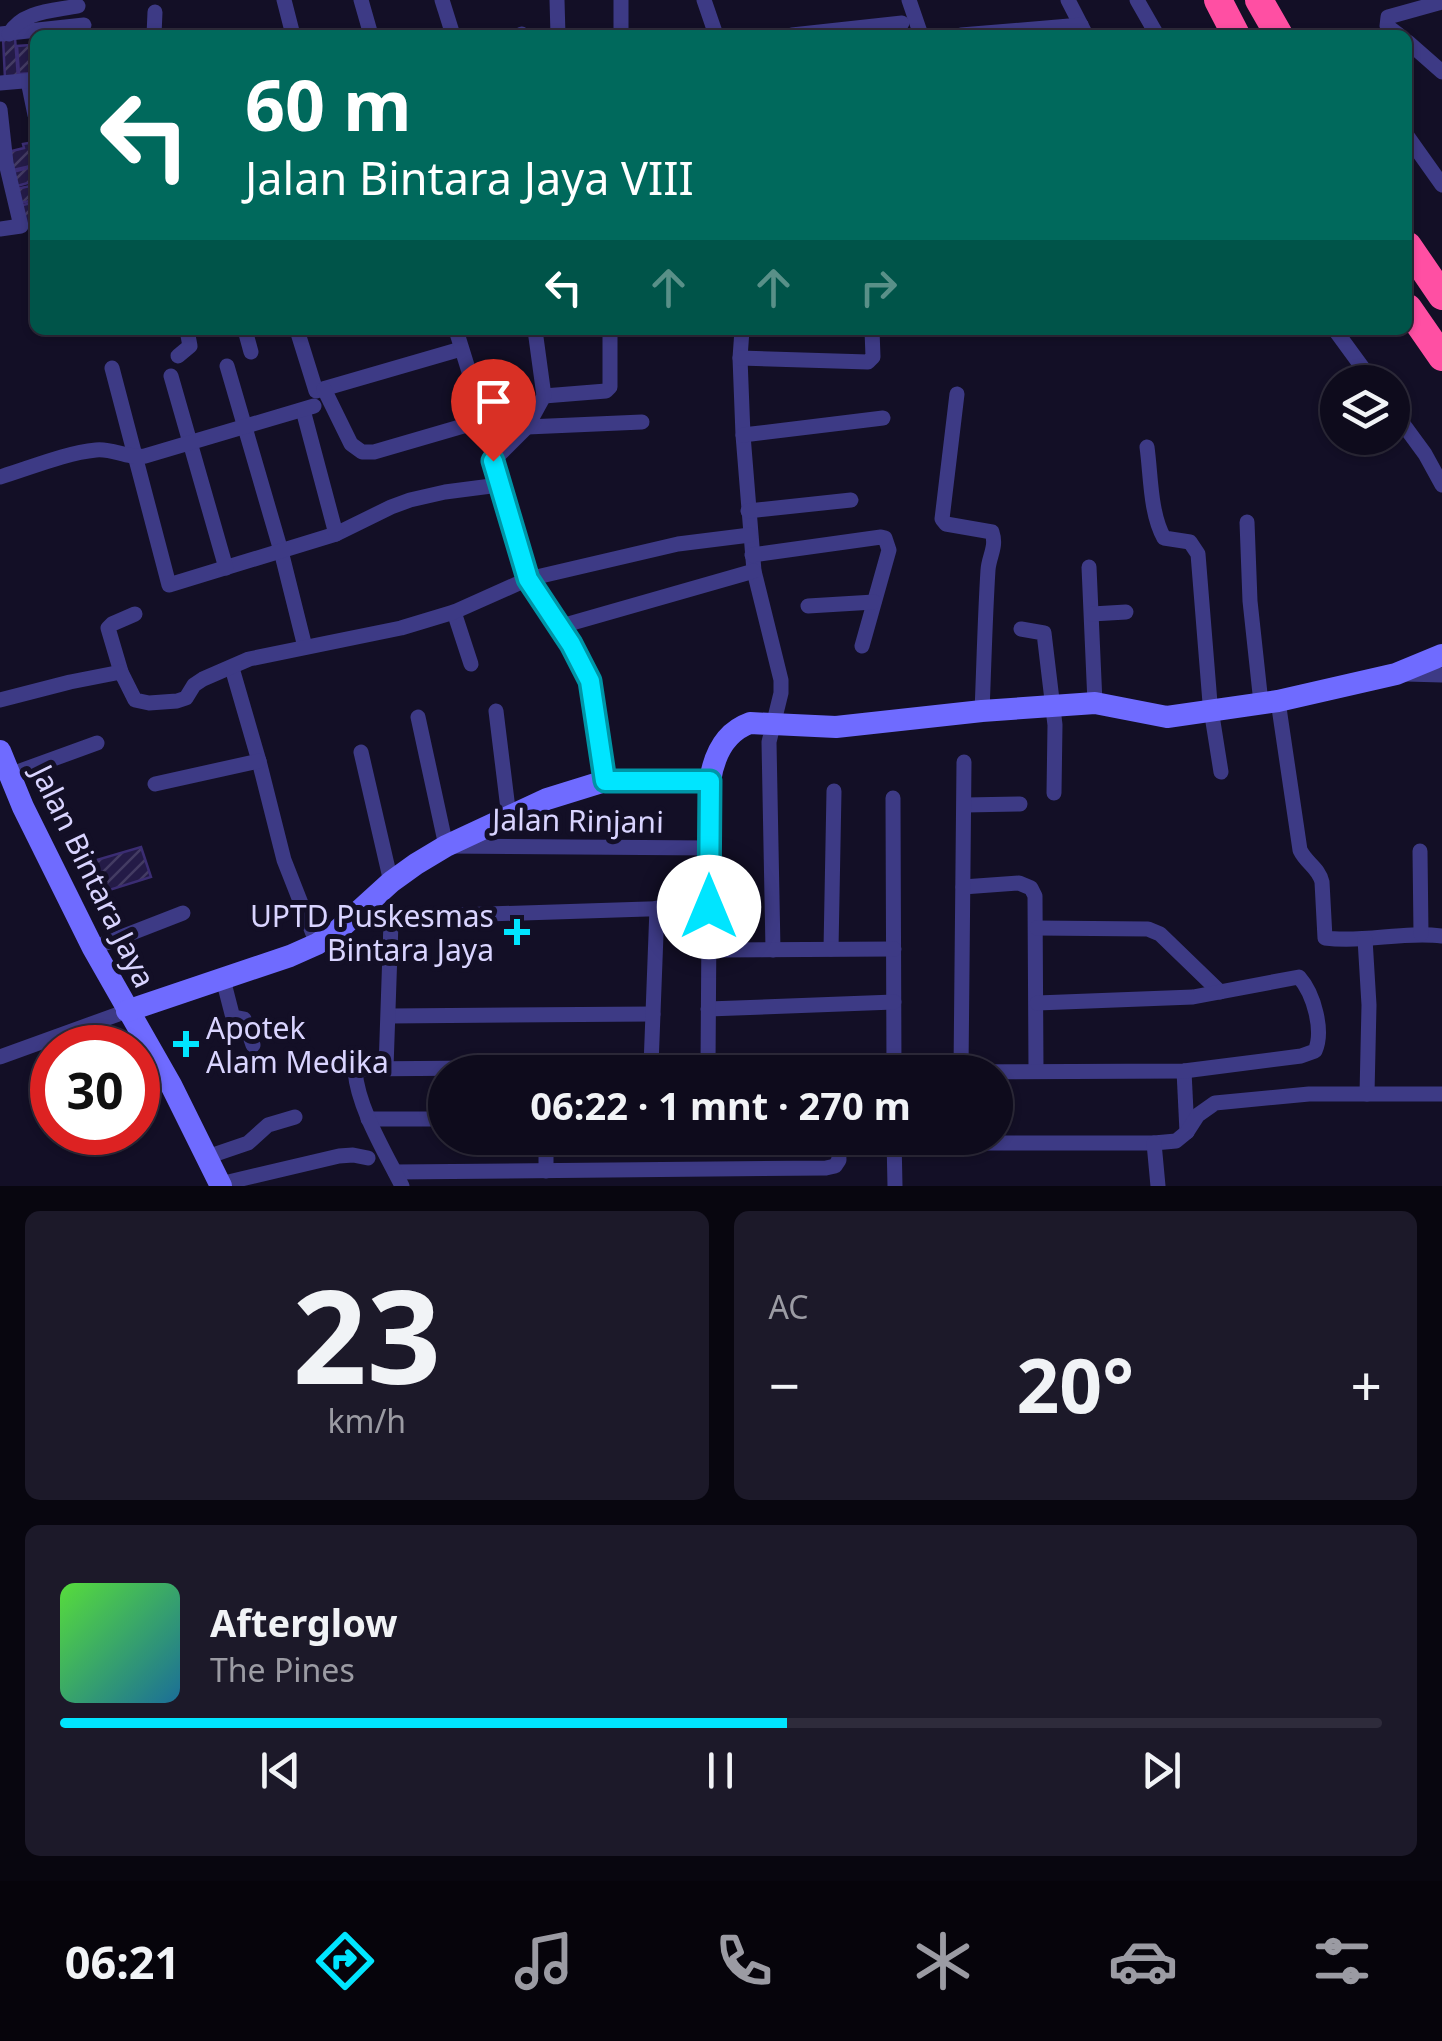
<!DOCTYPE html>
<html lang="id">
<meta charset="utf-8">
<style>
:root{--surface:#0e0b1c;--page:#1c1929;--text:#f1f3f6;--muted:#9b9ba3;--line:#2e2b3b;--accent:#00e5ff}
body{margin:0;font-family:"Noto Sans",sans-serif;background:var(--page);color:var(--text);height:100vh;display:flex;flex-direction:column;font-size:38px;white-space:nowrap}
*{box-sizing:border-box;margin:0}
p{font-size:32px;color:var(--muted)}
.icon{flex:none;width:55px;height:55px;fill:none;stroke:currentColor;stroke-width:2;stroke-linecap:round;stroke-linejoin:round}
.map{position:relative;height:1186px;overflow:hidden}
.panel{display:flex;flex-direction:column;gap:25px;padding:25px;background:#08060f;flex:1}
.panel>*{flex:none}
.top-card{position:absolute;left:30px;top:30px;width:1382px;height:305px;border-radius:15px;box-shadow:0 2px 8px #0004,0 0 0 2px var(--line);background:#00695c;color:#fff;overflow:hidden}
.buttons{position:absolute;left:1320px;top:365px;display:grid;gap:20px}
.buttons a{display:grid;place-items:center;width:90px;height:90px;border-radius:50%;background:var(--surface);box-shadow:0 2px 8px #0004,0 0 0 2px var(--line);font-size:50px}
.speed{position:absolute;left:30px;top:1025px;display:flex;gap:20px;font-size:50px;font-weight:700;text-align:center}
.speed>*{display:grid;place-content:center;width:130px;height:130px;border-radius:50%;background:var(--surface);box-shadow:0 2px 8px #0004,0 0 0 2px var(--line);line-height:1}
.speed .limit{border:15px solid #d22;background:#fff;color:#111}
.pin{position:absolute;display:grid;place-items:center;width:85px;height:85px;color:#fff;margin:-102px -42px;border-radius:50% 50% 50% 0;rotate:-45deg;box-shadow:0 0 10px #0007}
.pin .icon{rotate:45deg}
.me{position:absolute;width:110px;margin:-55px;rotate:0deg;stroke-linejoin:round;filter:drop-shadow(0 0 8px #0008)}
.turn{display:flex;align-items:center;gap:35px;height:210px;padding:0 50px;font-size:45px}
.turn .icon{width:130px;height:130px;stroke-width:2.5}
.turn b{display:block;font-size:70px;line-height:85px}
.lanes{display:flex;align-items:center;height:95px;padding:0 50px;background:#0003;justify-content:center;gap:50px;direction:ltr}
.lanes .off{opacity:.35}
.big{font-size:75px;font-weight:700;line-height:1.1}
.panel .widget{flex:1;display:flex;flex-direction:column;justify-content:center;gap:15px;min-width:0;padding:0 35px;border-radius:15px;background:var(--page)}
.panel .dial{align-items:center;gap:0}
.dial b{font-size:130px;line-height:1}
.song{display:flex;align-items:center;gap:30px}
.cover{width:120px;height:120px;border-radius:15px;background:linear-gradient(135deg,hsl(110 70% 55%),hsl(200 70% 35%))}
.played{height:10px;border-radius:5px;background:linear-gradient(90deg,var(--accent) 55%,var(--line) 55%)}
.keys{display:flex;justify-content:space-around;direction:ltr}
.heat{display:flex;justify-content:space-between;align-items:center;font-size:55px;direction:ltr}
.panel .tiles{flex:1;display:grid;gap:25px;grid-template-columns:1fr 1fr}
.widget:last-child{grid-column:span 2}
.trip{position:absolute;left:428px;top:1055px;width:585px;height:100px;border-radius:50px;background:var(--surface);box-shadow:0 2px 8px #0004,0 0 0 2px var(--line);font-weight:700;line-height:100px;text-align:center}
.tabs{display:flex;height:160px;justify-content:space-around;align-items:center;background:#06040b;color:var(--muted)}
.tabs .icon{width:70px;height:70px}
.tabs .selected{color:var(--accent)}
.tabs b{font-size:45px;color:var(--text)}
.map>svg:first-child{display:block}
</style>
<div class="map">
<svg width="1442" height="1186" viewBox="0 0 1442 1186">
<defs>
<pattern id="building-hatch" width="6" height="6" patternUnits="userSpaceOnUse" patternTransform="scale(2.5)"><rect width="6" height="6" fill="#241b47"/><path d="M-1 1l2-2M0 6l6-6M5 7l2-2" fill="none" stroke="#433b63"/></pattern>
</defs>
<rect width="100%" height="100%" fill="#130f26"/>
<g fill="url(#building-hatch)" stroke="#3b2d73" stroke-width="2.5">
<path d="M3 38H15L18 78 5 79Z"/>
<path d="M30 45 32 73 19 74 17 46Z"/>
<path d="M34 142 35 165 13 170 8 152 24 148 23 144Z"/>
<path d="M35 166V181L17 186 13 172Z"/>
<path d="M35 185V200L20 203 16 189Z"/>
<path d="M35 202V223L23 225 19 206Z"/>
<path d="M141 847 151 877 103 892 93 861Z"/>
</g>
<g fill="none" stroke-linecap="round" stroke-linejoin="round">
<g stroke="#3d3a85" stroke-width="15">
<path d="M284 0 293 35"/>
<path d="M361 0 371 35"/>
<path d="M442 0 453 35"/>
<path d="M557 0 558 35"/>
<path d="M704 0 716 35"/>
<path d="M909 0 921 35"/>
<path d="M1068 0 1086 35"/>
<path d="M1137 0 1157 35"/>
<path d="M0 34 84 25"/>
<path d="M9 34C22 11 53 11 78 6"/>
<path d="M154 35 155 12"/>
<path d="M520 35 522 34"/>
<path d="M621 35V0"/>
<path d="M792 35 902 23"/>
<path d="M961 35 1081 25"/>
<path d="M1399 35 1387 26 1388 17 1442 2"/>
<path d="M1408 42 1442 72"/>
<path d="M28 81 35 115"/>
<path d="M0 83 35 80"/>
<path d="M0 109 6 163 21 226 0 229"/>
<path d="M1408 137 1442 185"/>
<path d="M245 330 251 352"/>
<path d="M297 330 316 391 461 349"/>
<path d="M456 330 484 420 499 485 528 579 571 644 590 681 605 781"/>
<path d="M742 330 740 358 743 435 754 571 781 680V693L769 742 773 950"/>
<path d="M1335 330 1373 382"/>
<path d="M178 356 190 346 187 330"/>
<path d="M740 358 868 362 873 357 872 330"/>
<path d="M227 366 281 551 305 647"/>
<path d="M112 368 169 585 336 534 391 507 410 500 445 492 499 485"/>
<path d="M171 376 226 568"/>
<path d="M324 389 351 444 362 452H374L484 420"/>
<path d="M957 394 942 519 946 524 992 532C997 547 989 556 988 570 985 617 984 664 982 711"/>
<path d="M544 396 606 391 610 387V330"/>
<path d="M1392 409 1425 454 1442 485"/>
<path d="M303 410 336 534"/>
<path d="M527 427 642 422"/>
<path d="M743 435 883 418"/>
<path d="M1147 447C1151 476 1150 513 1164 538L1190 542 1198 554 1210 703 1221 772"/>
<path d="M493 461 527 427 544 396 535 330"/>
<path d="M0 477C30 468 65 453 96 450 113 448 127 459 145 456L314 406"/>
<path d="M748 511 851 500"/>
<path d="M1247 522 1250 601 1261 703"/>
<path d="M752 555 881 537 885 538 889 550 862 646"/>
<path d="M1089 567 1095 703"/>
<path d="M808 606 874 602"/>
<path d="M454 612 471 664"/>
<path d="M1092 614 1126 612"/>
<path d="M558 627 754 571"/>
<path d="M1021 629 1044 633 1055 725 1054 793"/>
<path d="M232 668 259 761 284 860 317 944"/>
<path d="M121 672 108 628 112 624 135 614"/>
<path d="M1406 674 1442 675"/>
<path d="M0 700 70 682 121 672 135 700 149 703 177 701 186 698 194 685 203 679 249 659 401 628 454 612 528 579 678 544 750 535"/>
<path d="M1278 701 1300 850C1306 863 1319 868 1322 882L1325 938C1364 943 1403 931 1442 936"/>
<path d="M496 711 509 817"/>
<path d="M418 717 446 846 710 848"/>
<path d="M361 752 391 882"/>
<path d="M9 775 97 743"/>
<path d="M155 784 259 761"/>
<path d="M893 798 894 1072"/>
<path d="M965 805 1020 804"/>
<path d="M1420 851 1421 934"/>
<path d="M963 887 1019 883 1031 888 1035 896 1036 1071"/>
<path d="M1037 928 1148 929 1160 934 1220 992"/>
<path d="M1365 939 1369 1005 1367 1094"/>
<path d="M93 948 183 913"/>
<path d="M831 949 834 791"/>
<path d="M709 950 894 949"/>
<path d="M223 979 232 1014 234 1017 244 1019 253 1045"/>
<path d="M708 1009 894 1002"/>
<path d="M389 1016 653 1014"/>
<path d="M0 1057 127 1011"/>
<path d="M651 1066 657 908"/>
<path d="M708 1066 710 781"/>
<path d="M386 1068 391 922 394 917 709 907"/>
<path d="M961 1071 964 762"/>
<path d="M1184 1071 1187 1132"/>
<path d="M920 1072 1184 1071 1301 1056 1315 1051C1324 1031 1314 994 1299 977L1193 997 1037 1003"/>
<path d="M368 1119H445"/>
<path d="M546 1138V1171"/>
<path d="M894 1138 895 1186"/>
<path d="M894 1143H1154L1176 1141 1187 1132 1198 1115 1215 1103 1309 1094H1442"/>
<path d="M1154 1143 1158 1186"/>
<path d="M207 1157 248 1143 268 1125 295 1117"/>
<path d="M395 1172 826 1168 835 1166 839 1160 838 1138"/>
<path d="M220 1184 339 1156 353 1155 368 1158"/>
<path d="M402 1186C385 1152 358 1108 355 1071L357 1069 894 1065"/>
</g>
<g stroke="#6f6bff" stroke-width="22">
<path d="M0 751 23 807 93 948 171 1085 221 1186"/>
<path d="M127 1011 290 956 317 944 336 932 391 882 416 864 446 846 547 799 605 781H710C714 755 725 732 750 723L836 727 982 711 1095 703 1167 717 1278 701 1396 674 1442 655"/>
</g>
<g stroke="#ff4fa3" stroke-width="28">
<path d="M1218 0 1236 35"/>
<path d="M1259 0 1279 35"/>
<path d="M1408 246 1442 296"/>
<path d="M1408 308 1442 357"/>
</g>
</g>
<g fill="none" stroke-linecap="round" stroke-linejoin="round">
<g stroke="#0095a6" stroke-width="25">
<path id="route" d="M493 461 528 579 571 644 590 681 605 781H710L709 907"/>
</g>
<use href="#route" stroke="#00e5ff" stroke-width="18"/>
</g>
<g fill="#00e5ff" stroke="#130f26" stroke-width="4">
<path d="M512 917h10v10h10v10h-10v10h-10v-10h-10v-10h10z"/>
<path d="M181 1029h10v10h10v10h-10v10h-10v-10h-10v-10h10z"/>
</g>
<g text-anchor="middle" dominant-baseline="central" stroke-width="10" stroke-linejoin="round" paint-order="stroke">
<g font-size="30" fill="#d9d4ff" stroke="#130f26">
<text transform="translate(578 820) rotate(1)">Jalan Rinjani</text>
<text transform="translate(94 876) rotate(64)">Jalan Bintara Jaya</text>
</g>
<g font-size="30" fill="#d9d4ff" stroke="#130f26" text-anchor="end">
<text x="494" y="915">UPTD Puskesmas<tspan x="494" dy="34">Bintara Jaya</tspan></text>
<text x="206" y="1027" text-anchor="start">Apotek<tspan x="206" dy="34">Alam Medika</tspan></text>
</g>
</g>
</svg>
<div class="buttons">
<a><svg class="icon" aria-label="layers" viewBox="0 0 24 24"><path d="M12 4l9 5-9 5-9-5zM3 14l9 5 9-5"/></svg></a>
</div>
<div class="speed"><div class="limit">30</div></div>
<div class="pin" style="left:493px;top:461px;background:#d93025"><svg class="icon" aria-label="arrive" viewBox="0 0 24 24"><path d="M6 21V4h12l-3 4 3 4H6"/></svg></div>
<svg class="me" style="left:709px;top:907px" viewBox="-20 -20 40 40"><circle r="19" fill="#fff"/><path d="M0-13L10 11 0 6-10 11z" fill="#00e5ff"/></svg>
<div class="trip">06:22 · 1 mnt · 270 m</div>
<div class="top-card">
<div class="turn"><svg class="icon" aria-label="left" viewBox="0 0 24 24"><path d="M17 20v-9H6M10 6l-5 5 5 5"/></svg><div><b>60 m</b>Jalan Bintara Jaya VIII</div></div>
<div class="lanes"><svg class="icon" aria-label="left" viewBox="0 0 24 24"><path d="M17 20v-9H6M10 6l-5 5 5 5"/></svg><svg class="icon off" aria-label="ahead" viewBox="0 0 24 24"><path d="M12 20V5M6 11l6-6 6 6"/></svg><svg class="icon off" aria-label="ahead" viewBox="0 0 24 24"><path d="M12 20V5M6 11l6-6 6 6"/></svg><svg class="icon off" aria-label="right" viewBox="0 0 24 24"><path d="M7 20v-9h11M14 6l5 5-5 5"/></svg></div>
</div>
</div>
<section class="panel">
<div class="tiles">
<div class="widget dial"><b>23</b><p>km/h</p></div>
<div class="widget"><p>AC</p>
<div class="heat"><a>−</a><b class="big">20°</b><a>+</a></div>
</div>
<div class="widget">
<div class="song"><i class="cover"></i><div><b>Afterglow</b><p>The Pines</p></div></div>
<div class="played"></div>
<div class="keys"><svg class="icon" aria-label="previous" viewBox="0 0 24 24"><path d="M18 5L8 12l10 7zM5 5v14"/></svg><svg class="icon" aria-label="pause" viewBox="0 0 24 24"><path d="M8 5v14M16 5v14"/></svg><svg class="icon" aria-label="next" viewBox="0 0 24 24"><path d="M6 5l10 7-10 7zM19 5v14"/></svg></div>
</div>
</div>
</section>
<nav class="tabs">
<b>06:21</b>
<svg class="icon selected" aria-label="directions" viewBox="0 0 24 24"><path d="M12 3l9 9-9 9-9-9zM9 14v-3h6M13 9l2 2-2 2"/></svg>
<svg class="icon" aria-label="music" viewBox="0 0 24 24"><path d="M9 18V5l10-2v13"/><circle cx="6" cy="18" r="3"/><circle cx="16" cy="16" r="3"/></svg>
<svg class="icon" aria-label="phone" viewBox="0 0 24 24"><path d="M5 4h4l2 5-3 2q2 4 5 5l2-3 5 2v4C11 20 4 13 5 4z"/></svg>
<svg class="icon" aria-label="climate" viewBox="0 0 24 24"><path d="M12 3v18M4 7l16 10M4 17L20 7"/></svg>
<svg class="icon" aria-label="car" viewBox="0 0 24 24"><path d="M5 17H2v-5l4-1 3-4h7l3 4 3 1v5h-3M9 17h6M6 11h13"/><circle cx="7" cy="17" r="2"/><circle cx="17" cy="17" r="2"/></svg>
<svg class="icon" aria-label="filters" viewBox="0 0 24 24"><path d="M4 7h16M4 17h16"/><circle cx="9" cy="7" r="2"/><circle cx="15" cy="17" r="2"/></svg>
</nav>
